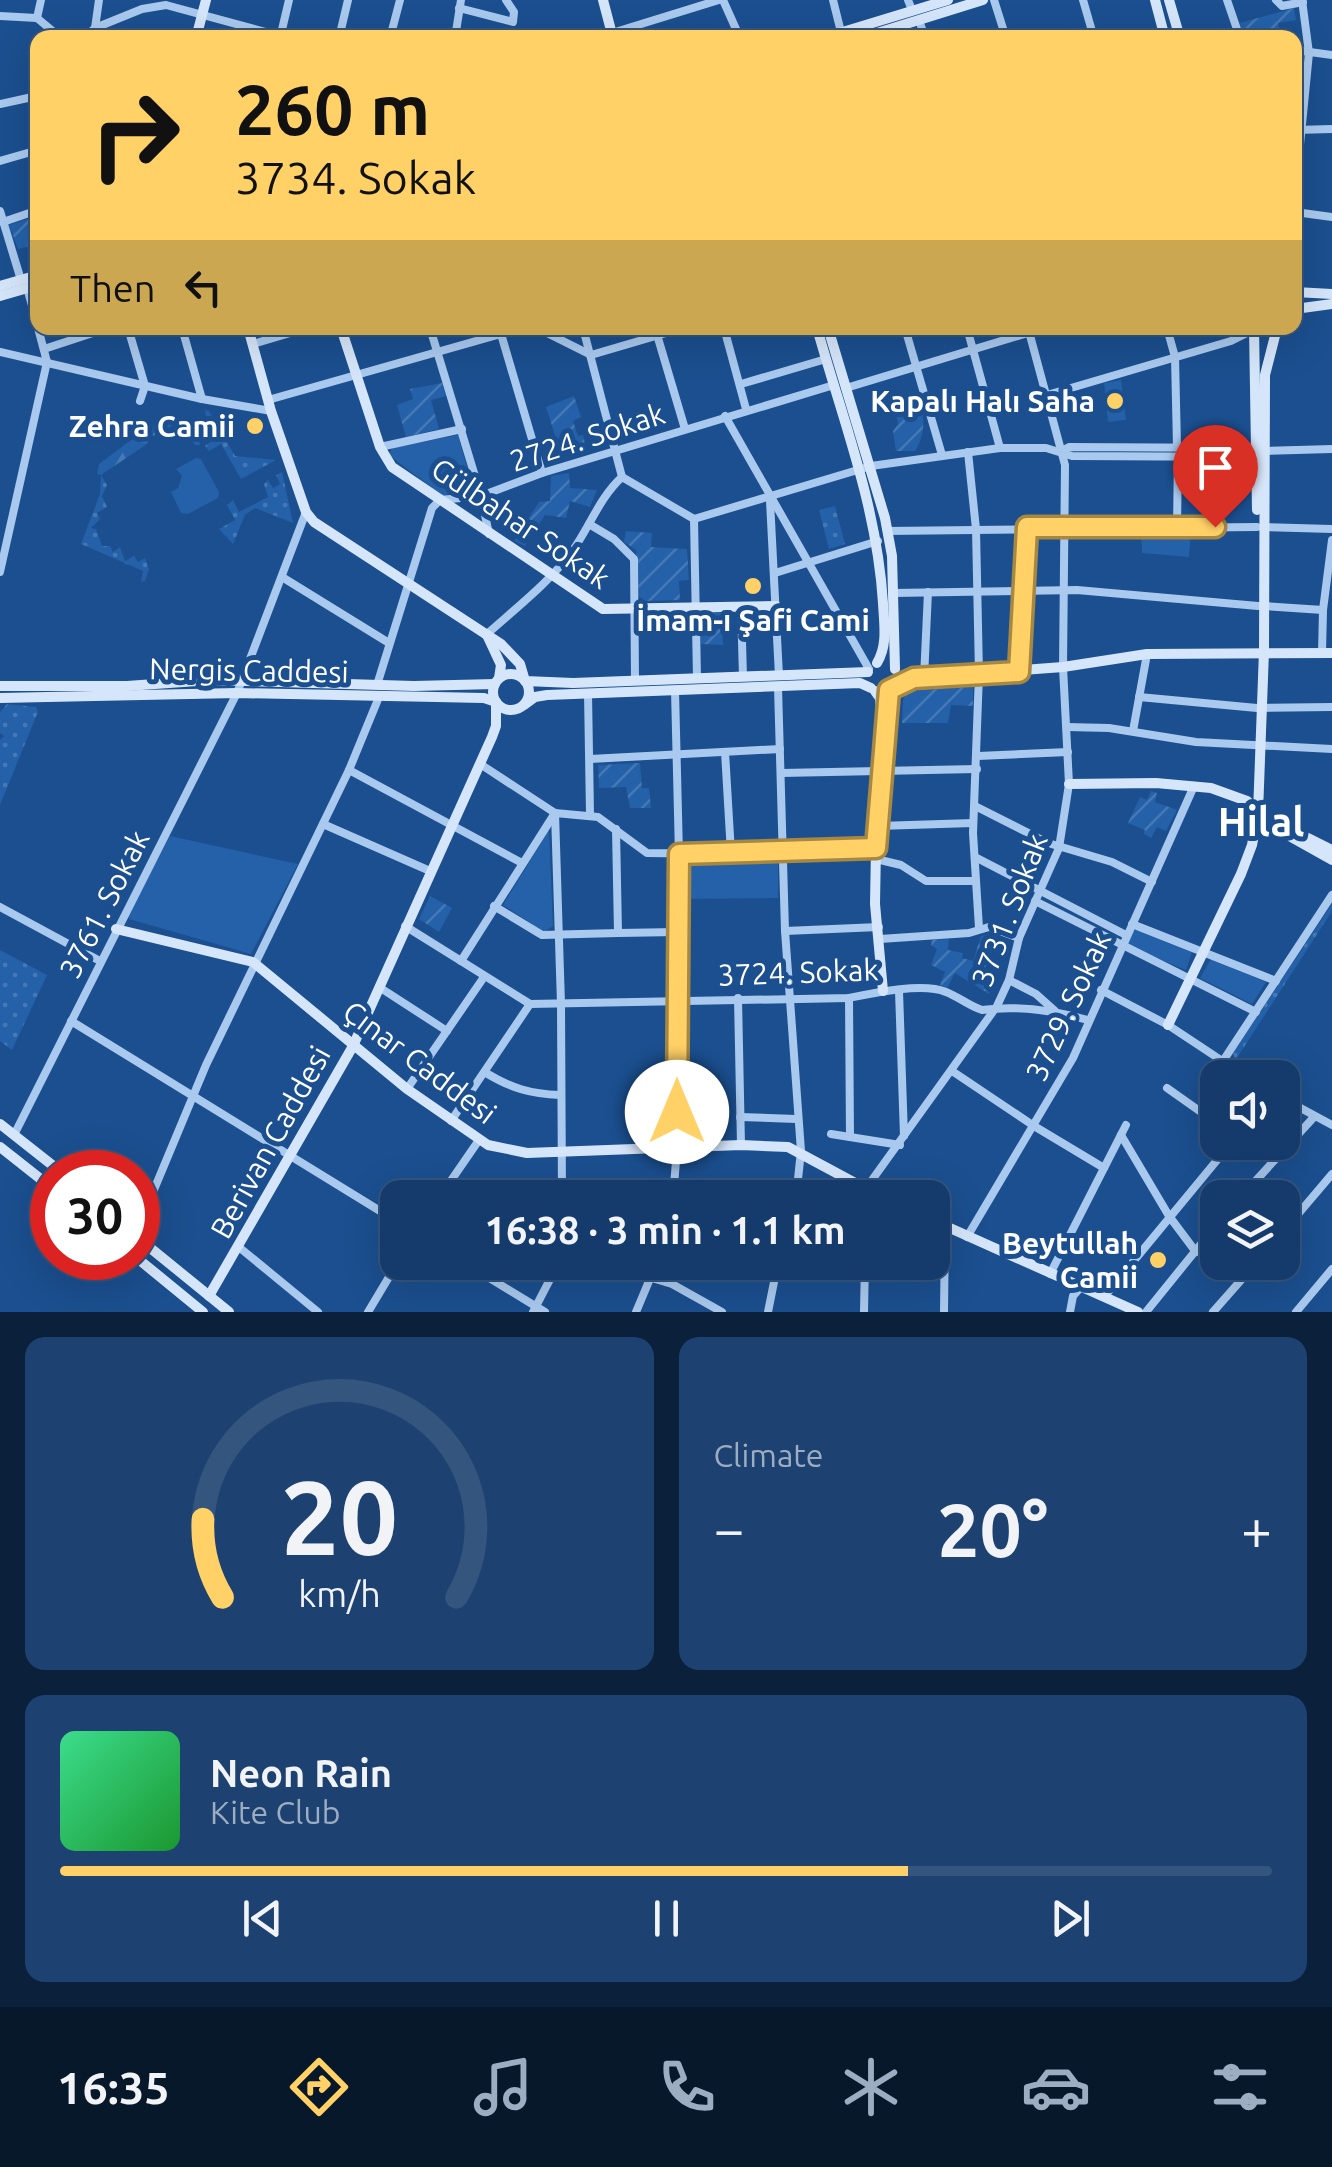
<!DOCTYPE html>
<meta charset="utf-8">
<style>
:root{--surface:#143b6b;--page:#1d4271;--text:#f1f3f6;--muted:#9dadc1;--line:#33557e;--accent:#ffd166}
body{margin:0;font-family:Ubuntu,sans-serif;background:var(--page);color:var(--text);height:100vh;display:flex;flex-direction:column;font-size:38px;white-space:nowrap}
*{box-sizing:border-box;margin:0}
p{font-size:32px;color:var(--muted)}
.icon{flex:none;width:55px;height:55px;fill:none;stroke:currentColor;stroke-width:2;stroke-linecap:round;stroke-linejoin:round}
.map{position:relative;height:1312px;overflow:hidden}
.panel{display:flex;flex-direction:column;gap:25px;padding:25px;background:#0b203b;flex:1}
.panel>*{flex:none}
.top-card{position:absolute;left:30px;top:30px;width:1272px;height:305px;border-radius:20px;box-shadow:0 10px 40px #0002,0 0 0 2px var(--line);background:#ffd166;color:#111;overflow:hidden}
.buttons{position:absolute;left:1200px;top:1060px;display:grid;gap:20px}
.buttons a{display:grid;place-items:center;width:100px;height:100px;border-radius:20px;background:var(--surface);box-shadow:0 10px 40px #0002,0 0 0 2px var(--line);font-size:50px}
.speed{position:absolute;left:30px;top:1150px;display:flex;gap:20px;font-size:50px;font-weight:700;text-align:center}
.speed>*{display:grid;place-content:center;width:130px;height:130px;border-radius:50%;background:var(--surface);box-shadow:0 10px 40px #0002,0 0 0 2px var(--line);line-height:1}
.speed .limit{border:15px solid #d22;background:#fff;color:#111}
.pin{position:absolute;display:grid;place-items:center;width:85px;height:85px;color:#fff;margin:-102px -42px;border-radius:50% 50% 50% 0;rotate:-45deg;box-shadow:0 0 10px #0007}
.pin .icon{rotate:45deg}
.me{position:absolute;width:110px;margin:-55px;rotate:0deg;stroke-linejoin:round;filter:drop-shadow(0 0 8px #0008)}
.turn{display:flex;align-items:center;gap:35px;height:210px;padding:0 40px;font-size:45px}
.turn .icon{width:130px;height:130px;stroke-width:2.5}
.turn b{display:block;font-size:70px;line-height:85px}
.then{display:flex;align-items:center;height:95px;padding:0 40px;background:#0003;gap:20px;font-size:38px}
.big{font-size:75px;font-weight:600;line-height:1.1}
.panel .widget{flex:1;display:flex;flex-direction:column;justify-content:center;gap:15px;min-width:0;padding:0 35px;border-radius:20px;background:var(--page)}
.panel .dial{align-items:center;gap:0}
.dial svg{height:260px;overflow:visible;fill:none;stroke:var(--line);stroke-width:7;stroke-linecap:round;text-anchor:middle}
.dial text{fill:var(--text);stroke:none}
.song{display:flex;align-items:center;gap:30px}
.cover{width:120px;height:120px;border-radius:15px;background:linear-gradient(135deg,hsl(150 70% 55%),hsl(130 70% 35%))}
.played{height:10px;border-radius:5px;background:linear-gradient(90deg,var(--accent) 70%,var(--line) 70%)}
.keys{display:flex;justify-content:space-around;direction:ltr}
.heat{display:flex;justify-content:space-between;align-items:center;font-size:55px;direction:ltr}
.panel .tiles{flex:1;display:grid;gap:25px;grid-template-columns:1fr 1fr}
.widget:last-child{grid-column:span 2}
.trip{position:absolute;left:380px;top:1180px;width:570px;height:100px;border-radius:20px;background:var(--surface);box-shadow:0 10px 40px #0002,0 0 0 2px var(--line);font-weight:600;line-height:100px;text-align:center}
.tabs{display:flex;height:160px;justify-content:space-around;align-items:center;background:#08182b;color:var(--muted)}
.tabs .icon{width:70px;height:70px}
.tabs .on{color:var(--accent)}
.tabs b{font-size:45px;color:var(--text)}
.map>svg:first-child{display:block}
</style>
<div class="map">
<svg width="1332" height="1312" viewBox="0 0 1332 1312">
<defs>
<pattern id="grass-dots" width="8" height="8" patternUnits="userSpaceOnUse" patternTransform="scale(2.5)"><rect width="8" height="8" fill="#2461a8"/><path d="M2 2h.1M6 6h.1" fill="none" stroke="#4579b5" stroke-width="1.8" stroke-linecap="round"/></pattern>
<pattern id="forest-firs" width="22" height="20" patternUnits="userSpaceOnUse" patternTransform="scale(2.5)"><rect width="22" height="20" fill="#2461a8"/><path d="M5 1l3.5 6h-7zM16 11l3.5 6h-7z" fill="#4579b5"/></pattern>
<pattern id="garden-furrows" width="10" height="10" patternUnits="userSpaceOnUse" patternTransform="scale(2.5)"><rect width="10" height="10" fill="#2461a8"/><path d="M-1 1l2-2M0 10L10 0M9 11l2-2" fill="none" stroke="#4579b5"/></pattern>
</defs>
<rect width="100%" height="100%" fill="#1b4f8f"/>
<g fill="url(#grass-dots)">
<path d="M205 410 209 411 235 456 276 460 241 479 221 444 209 451 205 446 213 440 207 430 198 435 200 445H195L188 434 184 436 174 425 149 438 156 417 201 427 207 423Z"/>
<path d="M282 472 293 523 255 508 245 515 233 544 219 529 235 520 227 505 233 500 239 512 268 497 264 484 268 480 273 488 280 484 276 475Z"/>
<path d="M101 475 107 485 102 496 107 507 97 513 100 519 91 528 96 529 102 546H110L113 552 120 547 125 561 134 556 138 562 145 558 149 569 145 581 141 582 143 571 81 544 100 494Z"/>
<path d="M835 506 845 544 829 549 819 510Z"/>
<path d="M7 704 36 707 38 712 0 805V740L4 736 0 733V712Z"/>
<path d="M1332 904V911L1235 1061 1233 1053Z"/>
<path d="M0 950 47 975 12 1050 0 1041Z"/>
</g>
<path fill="url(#forest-firs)" d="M139 434H150L147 444 101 475 97 474 99 464Z"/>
<g fill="#2461a8">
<path d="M1121 380 1126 420 1108 422 1104 383Z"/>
<path d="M458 435 472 486 443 496 389 455 392 448Z"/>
<path d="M196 458 201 459 219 492 218 498 188 514 181 513 171 492 178 488 182 476 176 469Z"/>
<path d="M1141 532H1191L1189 557 1142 553Z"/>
<path d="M549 830 553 926 544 932 503 905Z"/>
<path d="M170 836 298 864 251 954 129 919 128 915Z"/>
<path d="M775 855 778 862V898L686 899V858Z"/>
<path d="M1139 929 1192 952 1186 970 1130 947 1128 942 1134 931Z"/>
<path d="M1211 959 1266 982 1252 1004 1200 978Z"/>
</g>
<g fill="url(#garden-furrows)">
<path d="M1294 8 1296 20 1278 23 1281 37 1242 33 1240 23Z"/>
<path d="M37 216H38L37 256 34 245 18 249 9 225Z"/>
<path d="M442 383 446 396 431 400 439 429 406 437 397 405 413 399 410 389Z"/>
<path d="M574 396 581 417 573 421 578 436 583 435 587 453 571 457 566 439 557 442 546 407Z"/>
<path d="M894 404 919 406C927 419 923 439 915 451H896L893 431 898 424Z"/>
<path d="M569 473 570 488 597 490 590 507 570 501 566 518 545 515 525 546 514 541 539 502 550 501 551 476Z"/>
<path d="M626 531 652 533 651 547 687 549 689 580 679 581 680 600 644 601 639 596 636 550 624 542Z"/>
<path d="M704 611 722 612 723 645 701 644 700 613Z"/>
<path d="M973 687V706L951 705 948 723H902L903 700 908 691Z"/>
<path d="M640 763 642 788H649L651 808H630L626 787 599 788 598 765Z"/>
<path d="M1151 791 1157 793 1155 802 1177 810 1166 831 1157 827 1151 838 1144 834 1145 830 1128 823 1140 797 1147 800Z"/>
<path d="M430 896 452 908 439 932 419 919Z"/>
<path d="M986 935 997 936 981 979 993 987 989 994 955 973 947 988 940 985 945 972 931 965 937 949 931 945 932 940 949 939 948 950 963 953 962 958 973 961 981 936Z"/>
</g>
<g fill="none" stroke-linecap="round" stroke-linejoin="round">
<g stroke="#a9c9ee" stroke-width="8">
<path d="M723 0 740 38"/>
<path d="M833 0 841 32"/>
<path d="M908 0 912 10"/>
<path d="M994 0 1006 38"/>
<path d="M1083 0 1094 38"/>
<path d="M1227 0 1240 38"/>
<path d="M1276 0 1282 6 1303 2"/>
<path d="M459 8 513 22 514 12 506 0"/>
<path d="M0 16 37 18 61 38"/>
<path d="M37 18 41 0"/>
<path d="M919 20 925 38"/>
<path d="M95 28 99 0"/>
<path d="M612 33 719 0"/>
<path d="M84 38 95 28 142 9 166 5 288 38"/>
<path d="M280 38 289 0"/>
<path d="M339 38 348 0"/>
<path d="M390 38 400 0"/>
<path d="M455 38 461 0"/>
<path d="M1295 50 1332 55"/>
<path d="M0 104 37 96"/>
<path d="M1295 130 1332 129"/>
<path d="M0 161 38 150"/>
<path d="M1295 195 1309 53 1302 0"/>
<path d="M0 211 21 280"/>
<path d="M1295 212 1332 217"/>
<path d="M3 222 38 210"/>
<path d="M27 288 38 327"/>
<path d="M128 328 145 386 140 401"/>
<path d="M182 328 202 399"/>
<path d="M430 328 481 496 489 534"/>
<path d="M537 328 591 355 683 328"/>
<path d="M655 328 685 429"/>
<path d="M724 328 746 409"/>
<path d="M905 328 942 455"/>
<path d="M967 328 1000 448"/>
<path d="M1167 328 1175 357 1177 447"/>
<path d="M501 334 542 473"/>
<path d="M253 344 307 328"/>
<path d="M44 349 108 328"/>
<path d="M0 352 202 399 271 411"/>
<path d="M741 384 826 359"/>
<path d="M846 388 1044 328"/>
<path d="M1047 395 1231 341 1247 333 1250 328"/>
<path d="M268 400 522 328"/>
<path d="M725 416 869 669"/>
<path d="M380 447 462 429"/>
<path d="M1062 451 1069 447 1252 448 1264 451 1332 449"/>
<path d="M968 452 976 529 979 674 973 833 979 928"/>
<path d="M622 477 694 519 871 466 1000 448H1046L1072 456 1257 457"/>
<path d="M770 501 779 676"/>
<path d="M694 519 697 678"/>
<path d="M589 524 614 539 634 559 635 680"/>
<path d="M1177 527 1178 456"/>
<path d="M1263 527 1332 529"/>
<path d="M887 531 1257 527"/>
<path d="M0 572 47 362 38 328"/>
<path d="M775 573 878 541"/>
<path d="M282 577 389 643"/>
<path d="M893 593 1077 590 1258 606"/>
<path d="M741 606 743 677"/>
<path d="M1264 606 1323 610"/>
<path d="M487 634C516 608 550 582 573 550 590 526 600 497 622 477L583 328"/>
<path d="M1322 653 1323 610 1332 540"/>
<path d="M1019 672 1027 527"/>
<path d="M924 678 928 592"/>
<path d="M377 685 432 508 440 500 481 496 542 473 834 385"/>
<path d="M778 687 785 931 801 1151 796 1198"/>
<path d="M588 693 590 814"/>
<path d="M1139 697 1257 708 1332 707"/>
<path d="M1067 727 1109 728 1196 742 1332 749"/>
<path d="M1133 731 1147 654"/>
<path d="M725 752 731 853"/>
<path d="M978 756 1068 752"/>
<path d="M590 759 780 749"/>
<path d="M480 764 555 813 598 817 647 853 723 854 876 847"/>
<path d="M349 770 522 863"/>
<path d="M781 773 977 769"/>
<path d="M975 806 1048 843 1112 862 1152 882"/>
<path d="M555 813 561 1004 562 1198"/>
<path d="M323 824 430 871"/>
<path d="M878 826 973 823"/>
<path d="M616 829 618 933 677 932"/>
<path d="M975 857 1126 935"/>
<path d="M876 859 901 865 926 881H976"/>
<path d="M1035 901 1256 1012"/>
<path d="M494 906 542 935 618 933"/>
<path d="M0 907 100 961"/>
<path d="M1132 924 1276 981"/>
<path d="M405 926 530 1004 849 998C873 993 923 982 946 992 959 997 969 1006 982 1010 1018 1005 1052 1010 1088 1020"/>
<path d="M785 931 879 927"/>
<path d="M880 939 969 933 989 927 1019 938"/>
<path d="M461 961 555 813"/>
<path d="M1009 980 1036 994 1055 1011"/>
<path d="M379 987 447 1031"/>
<path d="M1101 990 1168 1025 1248 1078"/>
<path d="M899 991 904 1136"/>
<path d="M738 998 741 1145"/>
<path d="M849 998 850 1137"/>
<path d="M71 1021 398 1222"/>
<path d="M1223 1061 1332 895"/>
<path d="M952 1071 1034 1126 1104 1168"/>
<path d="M486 1073C511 1088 530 1094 560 1095"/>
<path d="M1167 1088 1218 1124"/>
<path d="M407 1089 484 977"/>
<path d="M1282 1098 1332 1125"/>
<path d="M740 1117 796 1119"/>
<path d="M451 1121 530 1004"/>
<path d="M831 1134 900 1145"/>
<path d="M14 1135 237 693 306 512"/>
<path d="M1121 1135 1169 1216 1196 1252"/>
<path d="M439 1198 479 1140"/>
<path d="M673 1198 677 1149 679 855 675 690"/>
<path d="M867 1198V1187L997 1006 1009 980 1019 938 1059 848 1069 784 1063 667 1065 465 1028 328"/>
<path d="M1240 1198 1314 1117"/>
<path d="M138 1228 206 1065 349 770 379 697"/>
<path d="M1282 1233 1332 1174"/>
<path d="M967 1237 1073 1058 1194 786"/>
<path d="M240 1248 318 1312"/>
<path d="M463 1262 545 1312"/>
<path d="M598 1262 672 1284 722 1312"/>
<path d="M1050 1274 1126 1125"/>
<path d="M1104 1297 1232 1142"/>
<path d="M368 1312 398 1262"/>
<path d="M533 1312 559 1262"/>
<path d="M636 1312 657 1262"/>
<path d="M768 1312 778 1262"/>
<path d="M864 1312 865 1262"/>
<path d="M944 1312 945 1226"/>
<path d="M1070 1312 1073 1296 1080 1288"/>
<path d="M1146 1312 1218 1223"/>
<path d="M1213 1312 1257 1262"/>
<path d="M1296 1312 1332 1269"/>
</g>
<g stroke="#d6e6fa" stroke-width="10">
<path d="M603 0 613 38"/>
<path d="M1155 0 1165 38"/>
<path d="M1169 0 1180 38"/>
<path d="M196 38 206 0"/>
<path d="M823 38 948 0"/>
<path d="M861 38 983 0"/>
<path d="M0 286 38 275"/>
<path d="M1295 292 1332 294"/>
<path d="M0 296 38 285"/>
<path d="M1295 309 1332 304"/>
<path d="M248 328 271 411 306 512 314 522 501 644 520 664 525 681 573 683 868 672"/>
<path d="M341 328 380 447 392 467 603 609 776 606"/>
<path d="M817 328C843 421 877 506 883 603 884 624 888 645 877 663"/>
<path d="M828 328 885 518 892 556 895 669"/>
<path d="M1254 328 1257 510"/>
<path d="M487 635 501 665 499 678"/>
<circle cx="511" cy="692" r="18"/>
<path d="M0 686H127L211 680 414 686 495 684"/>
<path d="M893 688 914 678 1063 667 1147 654 1332 653"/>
<path d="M875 691 880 698 884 741 876 847 875 904 883 991"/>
<path d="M0 698 237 693 484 698 496 702V726L492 737 353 1046 209 1296"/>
<path d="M524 705 535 697 547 695 860 683 871 688"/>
<path d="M887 720 889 691"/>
<path d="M1069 784 1156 783 1211 788 1247 801 1258 813 1332 850"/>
<path d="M1282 832 1332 860"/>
<path d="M116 929 253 962 407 1089 488 1145 527 1153 741 1145 788 1147 883 1198"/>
<path d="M1168 1025 1241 874 1252 845 1258 813 1264 651 1265 375 1277 328"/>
<path d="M0 1124 61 1172"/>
<path d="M0 1147 52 1188"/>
<path d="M932 1220 1138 1312"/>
<path d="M138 1238 229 1312"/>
<path d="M137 1258 203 1312"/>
</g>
</g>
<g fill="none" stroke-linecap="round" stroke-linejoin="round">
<g stroke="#a68842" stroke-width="25">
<path id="route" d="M677 1112 679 854 876 848 889 690 914 678 1019 672 1027 527H1215"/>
</g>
<use href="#route" stroke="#ffd166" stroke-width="18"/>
</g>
<g fill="#ffd166" stroke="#1b4f8f" stroke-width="4">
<circle cx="1115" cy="401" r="10"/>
<circle cx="255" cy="426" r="10"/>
<circle cx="753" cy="586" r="10"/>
<circle cx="1158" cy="1260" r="10"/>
</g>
<g text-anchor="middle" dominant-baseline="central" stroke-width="10" stroke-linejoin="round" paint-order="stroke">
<g font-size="30" font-weight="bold" fill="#fff" stroke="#1b4f8f" text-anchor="end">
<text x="1095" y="401">Kapalı Halı Saha</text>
<text x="235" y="426">Zehra Camii</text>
<text x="753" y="620" text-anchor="middle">İmam-ı Şafi Cami</text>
<text x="1138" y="1243">Beytullah<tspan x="1138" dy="34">Camii</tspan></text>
</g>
<g font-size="30" fill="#fff" stroke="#1b4f8f">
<text transform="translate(587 437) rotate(-18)">2724. Sokak</text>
<text transform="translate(521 523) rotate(34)">Gülbahar Sokak</text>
<text transform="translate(249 670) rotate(1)">Nergis Caddesi</text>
<text transform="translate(104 904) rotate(-63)">3761. Sokak</text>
<text transform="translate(1009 910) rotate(-69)">3731. Sokak</text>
<text transform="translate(798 972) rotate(-2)">3724. Sokak</text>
<text transform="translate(1068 1006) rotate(-65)">3729. Sokak</text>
<text transform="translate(420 1062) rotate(37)">Çınar Caddesi</text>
<text transform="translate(270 1142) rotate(-61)">Berivan Caddesi</text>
</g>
<g font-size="40" font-weight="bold" fill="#fff" stroke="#1b4f8f">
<text x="1261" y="821">Hilal</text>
</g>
</g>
</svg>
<div class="buttons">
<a><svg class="icon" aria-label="sound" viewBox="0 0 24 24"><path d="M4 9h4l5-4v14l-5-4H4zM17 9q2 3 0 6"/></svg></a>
<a><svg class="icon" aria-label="layers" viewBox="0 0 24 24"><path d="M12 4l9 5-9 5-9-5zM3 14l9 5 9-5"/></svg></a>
</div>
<div class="speed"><div class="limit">30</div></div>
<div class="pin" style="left:1215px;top:527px;background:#d93025"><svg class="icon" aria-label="arrive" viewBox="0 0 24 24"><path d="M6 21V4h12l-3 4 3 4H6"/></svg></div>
<svg class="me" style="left:677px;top:1112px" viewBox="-20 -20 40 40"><circle r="19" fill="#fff"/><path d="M0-13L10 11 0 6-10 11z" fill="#ffd166"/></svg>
<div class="trip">16:38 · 3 min · 1.1 km</div>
<div class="top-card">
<div class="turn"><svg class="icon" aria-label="right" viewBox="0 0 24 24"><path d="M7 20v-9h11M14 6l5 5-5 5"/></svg><div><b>260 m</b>3734. Sokak</div></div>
<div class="then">Then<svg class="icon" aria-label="left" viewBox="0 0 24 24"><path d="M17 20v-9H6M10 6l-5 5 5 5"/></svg></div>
</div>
</div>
<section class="panel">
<div class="tiles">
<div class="widget dial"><svg viewBox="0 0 100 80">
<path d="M14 69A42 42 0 1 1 86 69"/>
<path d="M14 69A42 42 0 0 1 8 45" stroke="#ffd166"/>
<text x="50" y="56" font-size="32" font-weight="700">20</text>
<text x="50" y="72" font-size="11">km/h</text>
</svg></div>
<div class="widget"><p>Climate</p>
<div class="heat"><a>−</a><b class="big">20°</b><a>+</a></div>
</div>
<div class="widget">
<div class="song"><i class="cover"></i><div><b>Neon Rain</b><p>Kite Club</p></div></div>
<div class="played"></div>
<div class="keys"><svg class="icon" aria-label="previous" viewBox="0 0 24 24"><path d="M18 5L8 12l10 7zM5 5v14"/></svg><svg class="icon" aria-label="pause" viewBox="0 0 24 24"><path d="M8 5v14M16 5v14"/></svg><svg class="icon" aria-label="next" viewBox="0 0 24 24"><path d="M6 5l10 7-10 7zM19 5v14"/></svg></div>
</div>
</div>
</section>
<nav class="tabs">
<b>16:35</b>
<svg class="icon on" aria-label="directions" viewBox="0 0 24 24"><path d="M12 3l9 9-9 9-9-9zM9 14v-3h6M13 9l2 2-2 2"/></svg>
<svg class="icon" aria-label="music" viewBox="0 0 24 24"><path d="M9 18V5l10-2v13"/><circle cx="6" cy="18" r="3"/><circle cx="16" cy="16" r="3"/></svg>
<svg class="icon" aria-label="phone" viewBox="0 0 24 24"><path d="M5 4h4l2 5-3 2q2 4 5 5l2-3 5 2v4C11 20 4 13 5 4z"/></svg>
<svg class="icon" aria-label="climate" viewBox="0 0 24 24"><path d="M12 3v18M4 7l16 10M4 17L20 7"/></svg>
<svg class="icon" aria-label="car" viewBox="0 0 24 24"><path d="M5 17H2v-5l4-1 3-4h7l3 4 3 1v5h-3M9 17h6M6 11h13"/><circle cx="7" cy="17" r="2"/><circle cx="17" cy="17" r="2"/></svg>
<svg class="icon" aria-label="filters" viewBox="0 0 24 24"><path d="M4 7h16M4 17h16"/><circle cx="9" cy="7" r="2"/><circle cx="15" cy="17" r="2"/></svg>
</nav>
